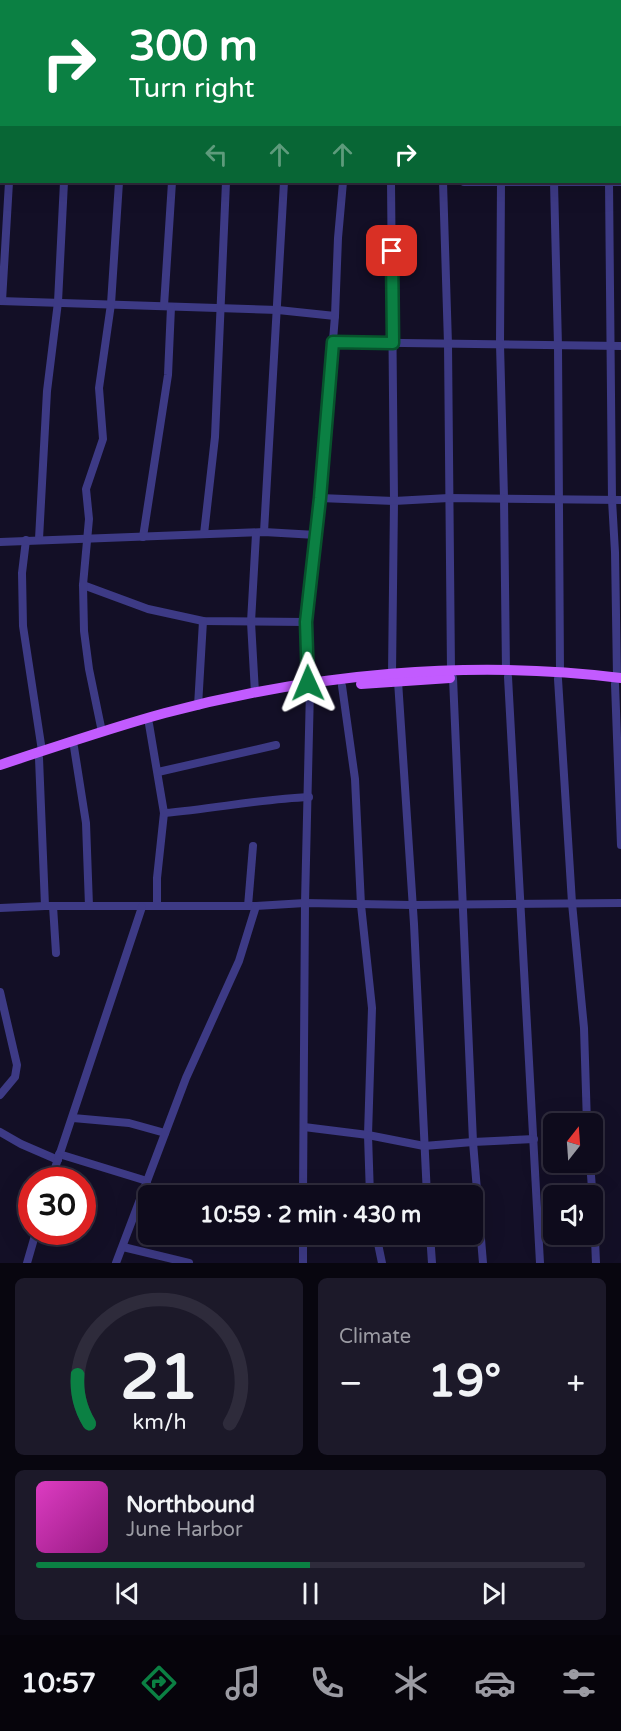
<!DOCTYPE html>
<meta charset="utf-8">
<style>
:root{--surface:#0e0b1c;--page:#1c1929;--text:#f1f3f6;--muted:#9b9ba3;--line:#2e2b3b;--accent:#0b8043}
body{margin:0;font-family:"Varela Round",sans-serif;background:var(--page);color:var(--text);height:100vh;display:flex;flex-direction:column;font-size:22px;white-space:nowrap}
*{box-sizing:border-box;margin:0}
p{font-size:20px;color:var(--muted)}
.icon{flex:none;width:33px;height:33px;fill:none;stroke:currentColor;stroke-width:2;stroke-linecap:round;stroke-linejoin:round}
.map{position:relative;height:1263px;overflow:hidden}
.side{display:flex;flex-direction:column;gap:15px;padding:15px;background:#08060f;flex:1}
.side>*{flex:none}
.hud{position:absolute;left:0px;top:0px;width:621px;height:183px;box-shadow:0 6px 24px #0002,0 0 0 2px var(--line);background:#0b8043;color:#fff;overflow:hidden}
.needle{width:39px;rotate:17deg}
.tools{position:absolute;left:543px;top:1113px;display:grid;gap:12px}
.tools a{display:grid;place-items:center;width:60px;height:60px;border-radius:9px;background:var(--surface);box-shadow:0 6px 24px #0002,0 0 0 2px var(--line);font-size:30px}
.speed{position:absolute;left:18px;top:1167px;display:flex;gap:12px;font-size:30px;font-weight:700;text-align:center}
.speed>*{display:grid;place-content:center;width:78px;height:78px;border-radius:50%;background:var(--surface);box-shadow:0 6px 24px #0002,0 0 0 2px var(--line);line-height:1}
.speed .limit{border:9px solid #d22;background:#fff;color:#111}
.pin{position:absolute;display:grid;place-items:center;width:51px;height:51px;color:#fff;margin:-26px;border-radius:12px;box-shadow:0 3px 9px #0006}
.me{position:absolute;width:66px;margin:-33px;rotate:359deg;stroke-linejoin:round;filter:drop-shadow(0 0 4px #0008)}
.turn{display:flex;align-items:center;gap:21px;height:126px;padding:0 30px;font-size:27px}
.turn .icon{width:78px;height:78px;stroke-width:2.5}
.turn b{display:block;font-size:42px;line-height:51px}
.lanes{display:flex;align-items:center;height:57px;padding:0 30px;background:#0003;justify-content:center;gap:30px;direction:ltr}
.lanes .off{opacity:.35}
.big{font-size:45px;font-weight:700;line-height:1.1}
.side .widget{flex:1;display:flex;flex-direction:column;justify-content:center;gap:9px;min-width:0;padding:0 21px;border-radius:9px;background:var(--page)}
.side .dial{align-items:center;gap:0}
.dial svg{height:156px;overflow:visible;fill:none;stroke:var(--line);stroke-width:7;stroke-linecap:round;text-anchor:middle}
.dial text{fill:var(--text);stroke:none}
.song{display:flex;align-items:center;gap:18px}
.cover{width:72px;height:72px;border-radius:9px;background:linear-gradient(135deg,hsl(310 70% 55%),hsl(310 70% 35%))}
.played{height:6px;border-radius:3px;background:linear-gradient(90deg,var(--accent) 50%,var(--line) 50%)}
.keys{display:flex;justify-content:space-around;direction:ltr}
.heat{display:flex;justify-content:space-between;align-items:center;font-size:33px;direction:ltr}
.side .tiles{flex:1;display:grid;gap:15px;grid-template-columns:1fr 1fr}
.widget:last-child{grid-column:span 2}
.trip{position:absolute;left:138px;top:1185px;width:345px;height:60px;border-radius:9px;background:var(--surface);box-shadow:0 6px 24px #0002,0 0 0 2px var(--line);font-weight:700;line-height:60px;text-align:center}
.tab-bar{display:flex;height:96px;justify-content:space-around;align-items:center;background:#06040b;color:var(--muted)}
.tab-bar .icon{width:42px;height:42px}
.tab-bar .current{color:var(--accent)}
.tab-bar b{font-size:27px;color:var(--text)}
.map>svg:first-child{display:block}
</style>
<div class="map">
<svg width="621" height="1263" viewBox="0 0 621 1263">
<rect width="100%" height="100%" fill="#130f26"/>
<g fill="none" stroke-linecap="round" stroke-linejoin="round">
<g stroke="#3d3a85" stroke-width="8">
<path d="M38 0 39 2"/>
<path d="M91 0V2"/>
<path d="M148 0V2"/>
<path d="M203 0V2"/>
<path d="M267 0V2"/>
<path d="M444 0V2"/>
<path d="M501 0V2"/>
<path d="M607 0V2"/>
<path d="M354 2V0"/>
<path d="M553 2V0"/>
<path d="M0 23H2"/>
<path d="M620 34 621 35"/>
<path d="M391 182 394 501 392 674"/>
<path d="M443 182 448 344 451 671"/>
<path d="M464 182H621"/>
<path d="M501 182 500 344 504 498 506 671"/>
<path d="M554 182 558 346 560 672"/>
<path d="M609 182 612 500 615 552 617 677"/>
<path d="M0 301 278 310 335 316"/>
<path d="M2 301 9 182"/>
<path d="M164 306 172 182"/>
<path d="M333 342 621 346"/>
<path d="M320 498 394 501 449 498 621 500"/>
<path d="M264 532 284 182"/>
<path d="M204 534 215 437 226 182"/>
<path d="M143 537 168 375 171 307"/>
<path d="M39 539 47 391 58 302 64 182"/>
<path d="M26 540 22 573 23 626 42 751"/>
<path d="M0 542 264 532 316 535"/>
<path d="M83 585 148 609 203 621 306 622"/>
<path d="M508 677 540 1263"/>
<path d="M453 678 473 1142 483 1263"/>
<path d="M558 679 572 903 584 1028 587 1124"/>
<path d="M398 681 414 924 427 1196"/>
<path d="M308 683 306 622 320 498 335 316 338 238 343 182"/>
<path d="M615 684 621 845"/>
<path d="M342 686 355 779 361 905 372 1008 368 1135 370 1196"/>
<path d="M255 693 251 622 256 534"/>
<path d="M198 706 203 621"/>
<path d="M149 724 164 813 157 878V906"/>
<path d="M102 732 89 669 84 631 83 585 89 519 86 489 103 439 99 388 111 304 119 182"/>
<path d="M74 747 86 823 89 906"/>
<path d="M39 758 45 906"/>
<path d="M158 772 276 745"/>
<path d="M164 813C213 809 260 799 309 797"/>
<path d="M53 906 56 953"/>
<path d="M248 906 253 846"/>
<path d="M0 908 45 906H256L305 903 412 905 621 903"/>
<path d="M0 992 17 1065 15 1077 0 1095"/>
<path d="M73 1118 129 1123 165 1133"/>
<path d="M304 1127 368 1135 424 1146 473 1142 534 1139"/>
<path d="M0 1132 21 1144 58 1160"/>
<path d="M59 1154 147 1181"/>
<path d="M590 1162 594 1215 596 1263"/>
<path d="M51 1180 142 907"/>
<path d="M303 1196 305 903 310 689"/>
<path d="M376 1234 382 1263"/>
<path d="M430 1234 432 1263"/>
<path d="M123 1247 189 1263"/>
<path d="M27 1263 36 1232"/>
<path d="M116 1263 186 1078 239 961 256 906"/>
<path d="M303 1263V1234"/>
</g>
<g stroke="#c25bff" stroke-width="10">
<path d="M361 684 450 678"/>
<path d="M0 765C55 747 110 728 165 713 312 674 469 659 621 678"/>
</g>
</g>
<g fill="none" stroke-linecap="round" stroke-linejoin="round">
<g stroke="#07532c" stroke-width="15">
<path id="route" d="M308 683 306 622 320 498 333 342 393 343 392 251"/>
</g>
<use href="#route" stroke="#0b8043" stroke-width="10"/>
</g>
</svg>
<div class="tools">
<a><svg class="needle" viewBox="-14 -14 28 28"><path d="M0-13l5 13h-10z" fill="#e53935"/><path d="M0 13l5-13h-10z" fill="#9b9ba3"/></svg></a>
<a><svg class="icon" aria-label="sound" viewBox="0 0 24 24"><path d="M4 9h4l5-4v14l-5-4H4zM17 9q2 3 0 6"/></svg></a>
</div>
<div class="speed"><div class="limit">30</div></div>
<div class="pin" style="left:392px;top:251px;background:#d93025"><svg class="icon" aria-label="arrive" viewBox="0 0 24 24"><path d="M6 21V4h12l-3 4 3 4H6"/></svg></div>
<svg class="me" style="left:308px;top:683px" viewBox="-20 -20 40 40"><path d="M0-17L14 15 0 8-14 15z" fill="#0b8043" stroke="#fff" stroke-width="4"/></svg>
<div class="trip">10:59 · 2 min · 430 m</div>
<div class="hud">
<div class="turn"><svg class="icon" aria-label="right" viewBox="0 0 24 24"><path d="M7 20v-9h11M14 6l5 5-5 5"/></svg><div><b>300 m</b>Turn right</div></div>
<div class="lanes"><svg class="icon off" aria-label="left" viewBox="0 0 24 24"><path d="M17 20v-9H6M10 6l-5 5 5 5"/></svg><svg class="icon off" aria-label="ahead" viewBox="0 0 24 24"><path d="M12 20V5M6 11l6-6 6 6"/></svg><svg class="icon off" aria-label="ahead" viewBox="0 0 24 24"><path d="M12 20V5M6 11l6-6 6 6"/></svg><svg class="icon" aria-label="right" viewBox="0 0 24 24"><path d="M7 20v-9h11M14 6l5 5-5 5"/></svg></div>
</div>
</div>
<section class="side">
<div class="tiles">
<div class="widget dial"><svg viewBox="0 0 100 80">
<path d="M14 69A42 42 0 1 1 86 69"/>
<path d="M14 69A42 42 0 0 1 8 44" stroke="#0b8043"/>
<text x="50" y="56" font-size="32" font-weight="700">21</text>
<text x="50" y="72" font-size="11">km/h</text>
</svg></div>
<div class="widget"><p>Climate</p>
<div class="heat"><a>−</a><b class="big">19°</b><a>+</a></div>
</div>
<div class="widget">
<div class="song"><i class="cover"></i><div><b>Northbound</b><p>June Harbor</p></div></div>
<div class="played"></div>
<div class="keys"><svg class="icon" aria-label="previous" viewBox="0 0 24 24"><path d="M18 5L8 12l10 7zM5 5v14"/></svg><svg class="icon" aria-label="pause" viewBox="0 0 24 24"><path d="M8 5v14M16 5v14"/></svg><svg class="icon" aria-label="next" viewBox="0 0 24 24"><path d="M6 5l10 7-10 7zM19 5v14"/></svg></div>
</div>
</div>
</section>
<nav class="tab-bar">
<b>10:57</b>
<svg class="icon current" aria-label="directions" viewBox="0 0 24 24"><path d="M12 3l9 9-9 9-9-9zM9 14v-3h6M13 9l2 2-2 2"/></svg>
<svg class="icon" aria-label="music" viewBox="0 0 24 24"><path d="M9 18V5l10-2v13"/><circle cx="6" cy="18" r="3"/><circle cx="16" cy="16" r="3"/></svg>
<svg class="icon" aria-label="phone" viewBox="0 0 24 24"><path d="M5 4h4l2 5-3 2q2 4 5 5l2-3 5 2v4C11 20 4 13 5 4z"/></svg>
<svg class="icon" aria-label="climate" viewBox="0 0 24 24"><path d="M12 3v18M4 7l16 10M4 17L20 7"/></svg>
<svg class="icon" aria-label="car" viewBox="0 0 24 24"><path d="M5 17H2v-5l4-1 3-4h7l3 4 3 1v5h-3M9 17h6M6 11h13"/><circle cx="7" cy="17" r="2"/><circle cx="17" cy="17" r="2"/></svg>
<svg class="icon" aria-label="filters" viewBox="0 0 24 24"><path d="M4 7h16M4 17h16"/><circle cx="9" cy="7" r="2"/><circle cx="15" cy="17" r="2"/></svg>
</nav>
